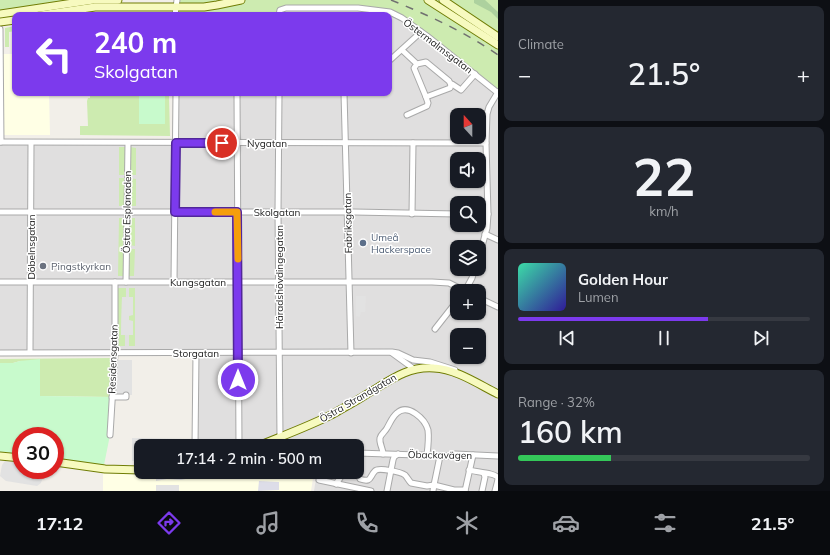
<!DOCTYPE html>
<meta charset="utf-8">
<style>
:root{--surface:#171b24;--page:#242831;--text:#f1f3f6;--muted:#9ea1a6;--line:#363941;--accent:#7c3aed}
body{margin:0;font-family:Mulish,sans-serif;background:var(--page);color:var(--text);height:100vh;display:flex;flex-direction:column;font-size:15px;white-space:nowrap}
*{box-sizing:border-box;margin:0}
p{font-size:13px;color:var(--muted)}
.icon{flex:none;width:22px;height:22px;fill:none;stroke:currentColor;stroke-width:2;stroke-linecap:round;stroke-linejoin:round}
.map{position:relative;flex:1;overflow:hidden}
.sheet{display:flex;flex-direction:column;gap:6px;padding:6px;background:#0d0f14;width:332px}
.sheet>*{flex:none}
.top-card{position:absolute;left:12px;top:12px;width:380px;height:84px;border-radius:8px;box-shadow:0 1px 3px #0004;background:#7c3aed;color:#fff;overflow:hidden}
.needle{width:26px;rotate:339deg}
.controls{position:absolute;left:450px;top:108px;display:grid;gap:8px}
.controls a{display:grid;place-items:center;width:36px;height:36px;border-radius:8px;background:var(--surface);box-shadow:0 1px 3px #0004;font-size:20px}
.speed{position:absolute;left:12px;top:427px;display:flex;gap:8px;font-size:20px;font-weight:700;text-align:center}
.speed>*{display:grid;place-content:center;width:52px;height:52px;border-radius:50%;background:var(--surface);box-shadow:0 1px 3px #0004;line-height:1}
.speed .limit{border:6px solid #d22;background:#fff;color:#111}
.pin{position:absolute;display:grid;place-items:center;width:34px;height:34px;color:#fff;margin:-17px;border:2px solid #fff;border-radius:50%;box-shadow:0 1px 4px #0007}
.me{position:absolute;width:44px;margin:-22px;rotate:0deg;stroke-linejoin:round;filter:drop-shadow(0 0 3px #0008)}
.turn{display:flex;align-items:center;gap:14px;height:84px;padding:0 16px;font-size:18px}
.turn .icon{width:52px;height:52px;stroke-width:2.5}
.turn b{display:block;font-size:28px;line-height:34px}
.big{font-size:30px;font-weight:600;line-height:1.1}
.sheet .card{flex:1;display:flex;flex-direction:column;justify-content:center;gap:6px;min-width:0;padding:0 14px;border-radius:8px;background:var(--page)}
.sheet .dial{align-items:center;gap:0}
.dial b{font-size:52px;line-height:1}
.song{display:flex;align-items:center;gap:12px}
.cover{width:48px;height:48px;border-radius:6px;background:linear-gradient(135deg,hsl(160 70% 55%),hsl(250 70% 35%))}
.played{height:4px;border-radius:2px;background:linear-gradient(90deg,var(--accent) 65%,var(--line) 65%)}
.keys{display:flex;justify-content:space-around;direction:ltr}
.heat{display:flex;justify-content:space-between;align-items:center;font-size:22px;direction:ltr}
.charge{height:6px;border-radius:3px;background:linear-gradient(90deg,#34c759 32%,var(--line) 0)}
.trip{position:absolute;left:134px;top:439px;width:230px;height:40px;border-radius:8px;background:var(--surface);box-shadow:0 1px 3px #0004;font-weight:600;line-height:40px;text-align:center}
.tabs{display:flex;height:64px;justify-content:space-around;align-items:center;background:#090b0e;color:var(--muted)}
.tabs .icon{width:28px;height:28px}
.tabs .on{color:var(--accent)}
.tabs b{font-size:18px;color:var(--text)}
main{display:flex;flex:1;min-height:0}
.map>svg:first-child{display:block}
</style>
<main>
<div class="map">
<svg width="498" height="491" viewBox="0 0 498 491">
<rect width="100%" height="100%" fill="#f2efe9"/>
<path fill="#e0dfdf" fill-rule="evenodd" d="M358 8 396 14 498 93V491H314L317 472H357V446H294L271 437 248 446H195L196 353 0 354V29L1 142 176 143V93H389V15H237L242 12H279L280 10ZM457 115H479V137H457ZM457 159H479V181H457ZM457 203H479V225H457ZM457 247H479V269H457ZM457 291H479V313H457ZM457 335H479V357H457Z"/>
<g fill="#ffffe5">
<path d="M2 54H15V93H49L50 135H3Z"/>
<path d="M168 472H314L311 491H103V473L145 475Z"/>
</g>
<g fill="#cdebb0">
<path d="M0 0H118L0 14Z"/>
<path d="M177 0H498V93L427 36 385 10 286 8 279 12H242L237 15H175Z"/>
<path d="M15 26V31L9 32V47H5V28Z"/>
<path d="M90 93H167L168 95H169L170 136 80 135V126H88L87 101 88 98H90Z"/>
<rect x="119" y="147" width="6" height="28"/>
<path d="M130 147 136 148V175H130Z"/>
<rect x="119" y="178" width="6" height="28"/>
<path d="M130 178 136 179V206H130Z"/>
<path d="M119 218H124V276H118Z"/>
<path d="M129 218H135V246L129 245Z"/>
<path d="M129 249H135L134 276H129Z"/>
<path d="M116 288H126V297H122L121 335H125V346H116Z"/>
<path d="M129 288H135V346H129V335H132V321H129V315H133V297H129Z"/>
<path d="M114 358 112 397 40 396 20 361 13 363H0V359Z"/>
</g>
<path fill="#add19e" d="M474 0H485L498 12V19L491 12 474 3Z"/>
<g fill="#c8facc">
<rect x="139" y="93" width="26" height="31"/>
<path d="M40 359V396L112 397 110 435 104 465 55 458V436H21V454L0 452V363H13L20 361Z"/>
</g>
<g fill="#e2e2e2">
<path d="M479 176H486V190L454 191V185H474V181H479Z"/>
<path d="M356 296H366L365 312H361L360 317 356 316Z"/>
<path d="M122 297H133V315L129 316V320L133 321V335H121Z"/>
<path d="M116 360H132V395H114Z"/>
<path d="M132 438 186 439V446H141V461H132Z"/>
<path d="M5 461 21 463V470H45L41 483 37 486 6 481 0 476 2 465Z"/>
<path d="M180 472H218L181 480 167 479 156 481V477L177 475Z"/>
<rect x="156" y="485" width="23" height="6"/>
</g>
<path fill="#dddde8" d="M259 481 279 482V490L258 491Z"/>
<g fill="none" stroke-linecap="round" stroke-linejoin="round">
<g stroke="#a9a9a9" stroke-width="7">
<g id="street">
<path d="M175 15 177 0"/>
<path d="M279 15 280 10 286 8H358L390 12 402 18 427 36 498 93"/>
<path d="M0 29 1 142"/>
<path d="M402 50 417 64 414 68 426 97 450 88 451 85 449 81 426 62 417 64"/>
<path d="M389 61 421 32"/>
<path d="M451 85 452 84 461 90 475 74"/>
<path d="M237 93 239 446"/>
<path d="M279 93 278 212 280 437"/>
<path d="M344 93 351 353"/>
<path d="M407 115 427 106 428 103 426 97"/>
<path d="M0 142 486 143"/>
<path d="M0 212H354L457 214"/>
<path d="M412 214 413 143"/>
<path d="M479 214H488"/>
<path d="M485 234 498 240"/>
<path d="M479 257 487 228 488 214 486 143 487 114 489 107 498 92"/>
<path d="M0 282H432L449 283 465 291"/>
<path d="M126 282 128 143"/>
<path d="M174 282 176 93"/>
<path d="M465 291 472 278 475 269"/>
<path d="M479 298 498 307"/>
<path d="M435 329 457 301"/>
<path d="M30 352 31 143"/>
<path d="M0 353 392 352 398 353 413 360 430 362 455 370"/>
<path d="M392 353 414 369"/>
<path d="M112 397H126V395"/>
<path d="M110 435 115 353V282"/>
<path d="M195 446 196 353"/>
<path d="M357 453 448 456 455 454 498 456"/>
<path d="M359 453C362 462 357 470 360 479 372 483 369 477 375 471 378 467 401 472 405 475 407 477 409 481 411 483L427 486 434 485 433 491"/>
<path d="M383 454C383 448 379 444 380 438 381 434 385 432 387 428 390 423 392 417 397 413 408 403 425 419 428 430 429 438 428 447 427 455"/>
<path d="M440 456 434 485 454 490H465"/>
<path d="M469 470C476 472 496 473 498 478 498 481 496 487 495 491"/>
<path d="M317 476 320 477 319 480 371 491"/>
<path d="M336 484 344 472"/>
<path d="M387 491 393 460 394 457 398 454"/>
<path d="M465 491 473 455"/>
<path d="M482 491 485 477 484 474"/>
</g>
</g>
<g stroke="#707d05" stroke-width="9">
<g id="secondary">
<path d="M428 0 498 45"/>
<path d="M443 0 498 37"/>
<path d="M0 14 93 0H118"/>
<path d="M41 15 95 7H204L217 5 241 0"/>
<path d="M0 22 15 20"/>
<path d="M258 446C282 436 307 427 331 415 343 408 355 402 367 394 389 381 407 366 434 368 456 369 478 384 498 394"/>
<path d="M0 456 21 458"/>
<path d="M55 462 105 469 141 470"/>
</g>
</g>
<use href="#street" stroke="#fff" stroke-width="5"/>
<use href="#secondary" stroke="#f7fabf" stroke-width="7"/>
<path stroke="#707070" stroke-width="1.5" stroke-dasharray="8 8" stroke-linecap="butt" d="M391 0C428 15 465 32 498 55"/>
</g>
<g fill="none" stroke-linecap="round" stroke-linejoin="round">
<g stroke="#51269a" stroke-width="10">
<path id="route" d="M222 143H176L175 212H237L238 380"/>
</g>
<use href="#route" stroke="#7c3aed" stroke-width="7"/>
<path stroke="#f59e0b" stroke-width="7" d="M215 212H237L238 259"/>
</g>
<circle fill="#5c6f8a" stroke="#fff" stroke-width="1.5" cx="363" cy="243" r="4"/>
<circle fill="#6b7280" stroke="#fff" stroke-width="1.5" cx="43" cy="266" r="4"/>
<g text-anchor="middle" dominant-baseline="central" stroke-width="3" stroke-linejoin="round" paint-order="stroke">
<g font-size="10" fill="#222" stroke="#fff">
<text transform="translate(438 46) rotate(37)">Östermalmsgatan</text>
<text x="267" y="143">Nygatan</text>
<text transform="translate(127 212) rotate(-89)">Östra Esplanaden</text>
<text x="277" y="212">Skolgatan</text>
<text transform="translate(348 223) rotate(-91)">Fabriksgatan</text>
<text transform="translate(31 247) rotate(-90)">Döbelnsgatan</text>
<text transform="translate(279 277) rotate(-90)">Häradshövdingegatan</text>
<text x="198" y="282">Kungsgatan</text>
<text x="196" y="353">Storgatan</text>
<text transform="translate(113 359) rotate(-88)">Residensgatan</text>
<text transform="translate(358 398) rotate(-30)">Östra Strandgatan</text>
<text transform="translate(440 455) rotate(1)">Öbackavägen</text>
</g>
<g font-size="10" fill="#4e5e75" stroke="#fff" text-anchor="start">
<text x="371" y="237">Umeå<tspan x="371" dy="12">Hackerspace</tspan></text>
</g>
<g font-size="10" fill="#5b616d" stroke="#fff" text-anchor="start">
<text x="51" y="266">Pingstkyrkan</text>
</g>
</g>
</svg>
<div class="controls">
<a><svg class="needle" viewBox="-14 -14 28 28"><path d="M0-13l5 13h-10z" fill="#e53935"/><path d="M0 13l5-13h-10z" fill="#9ea1a6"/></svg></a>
<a><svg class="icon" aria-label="sound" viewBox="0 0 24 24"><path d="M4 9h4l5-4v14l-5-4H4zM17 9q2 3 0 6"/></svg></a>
<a><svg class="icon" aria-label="search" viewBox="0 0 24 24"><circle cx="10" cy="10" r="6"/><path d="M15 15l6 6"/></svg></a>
<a><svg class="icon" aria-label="layers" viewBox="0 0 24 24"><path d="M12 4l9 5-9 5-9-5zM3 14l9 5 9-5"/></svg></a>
<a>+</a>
<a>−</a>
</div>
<div class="speed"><div class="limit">30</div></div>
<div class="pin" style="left:222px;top:143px;background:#d93025"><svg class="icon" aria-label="arrive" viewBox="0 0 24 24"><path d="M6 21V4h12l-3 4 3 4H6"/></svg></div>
<svg class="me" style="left:238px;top:380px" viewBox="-20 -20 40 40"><circle r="17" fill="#7c3aed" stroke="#fff" stroke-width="3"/><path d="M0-11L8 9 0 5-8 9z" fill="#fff"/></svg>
<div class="trip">17:14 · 2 min · 500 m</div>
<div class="top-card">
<div class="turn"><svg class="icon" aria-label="left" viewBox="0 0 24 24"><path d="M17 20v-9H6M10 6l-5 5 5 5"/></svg><div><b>240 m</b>Skolgatan</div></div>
</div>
</div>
<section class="sheet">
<div class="card"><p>Climate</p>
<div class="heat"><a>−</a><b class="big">21.5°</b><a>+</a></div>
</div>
<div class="card dial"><b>22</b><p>km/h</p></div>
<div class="card">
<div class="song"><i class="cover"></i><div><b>Golden Hour</b><p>Lumen</p></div></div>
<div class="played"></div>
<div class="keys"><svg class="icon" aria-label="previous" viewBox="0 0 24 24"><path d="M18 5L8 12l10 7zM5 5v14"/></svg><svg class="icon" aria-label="pause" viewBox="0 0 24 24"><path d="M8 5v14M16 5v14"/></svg><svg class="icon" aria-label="next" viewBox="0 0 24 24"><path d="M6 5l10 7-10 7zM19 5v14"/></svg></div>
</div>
<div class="card"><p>Range · 32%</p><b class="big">160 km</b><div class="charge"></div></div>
</section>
</main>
<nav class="tabs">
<b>17:12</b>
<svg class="icon on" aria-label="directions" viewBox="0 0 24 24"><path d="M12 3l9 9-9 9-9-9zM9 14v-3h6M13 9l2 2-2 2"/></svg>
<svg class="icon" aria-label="music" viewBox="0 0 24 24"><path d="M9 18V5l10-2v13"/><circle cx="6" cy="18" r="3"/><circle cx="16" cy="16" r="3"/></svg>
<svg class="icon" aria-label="phone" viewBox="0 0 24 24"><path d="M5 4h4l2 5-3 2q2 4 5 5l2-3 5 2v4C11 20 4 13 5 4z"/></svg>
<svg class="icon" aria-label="climate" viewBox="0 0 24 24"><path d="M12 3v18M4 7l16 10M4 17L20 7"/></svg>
<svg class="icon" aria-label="car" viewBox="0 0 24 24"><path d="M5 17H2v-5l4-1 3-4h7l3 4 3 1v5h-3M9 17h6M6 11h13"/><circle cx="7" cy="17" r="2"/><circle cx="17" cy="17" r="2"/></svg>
<svg class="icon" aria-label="filters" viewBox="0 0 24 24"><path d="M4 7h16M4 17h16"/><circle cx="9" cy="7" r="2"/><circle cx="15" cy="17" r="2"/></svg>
<b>21.5°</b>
</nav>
